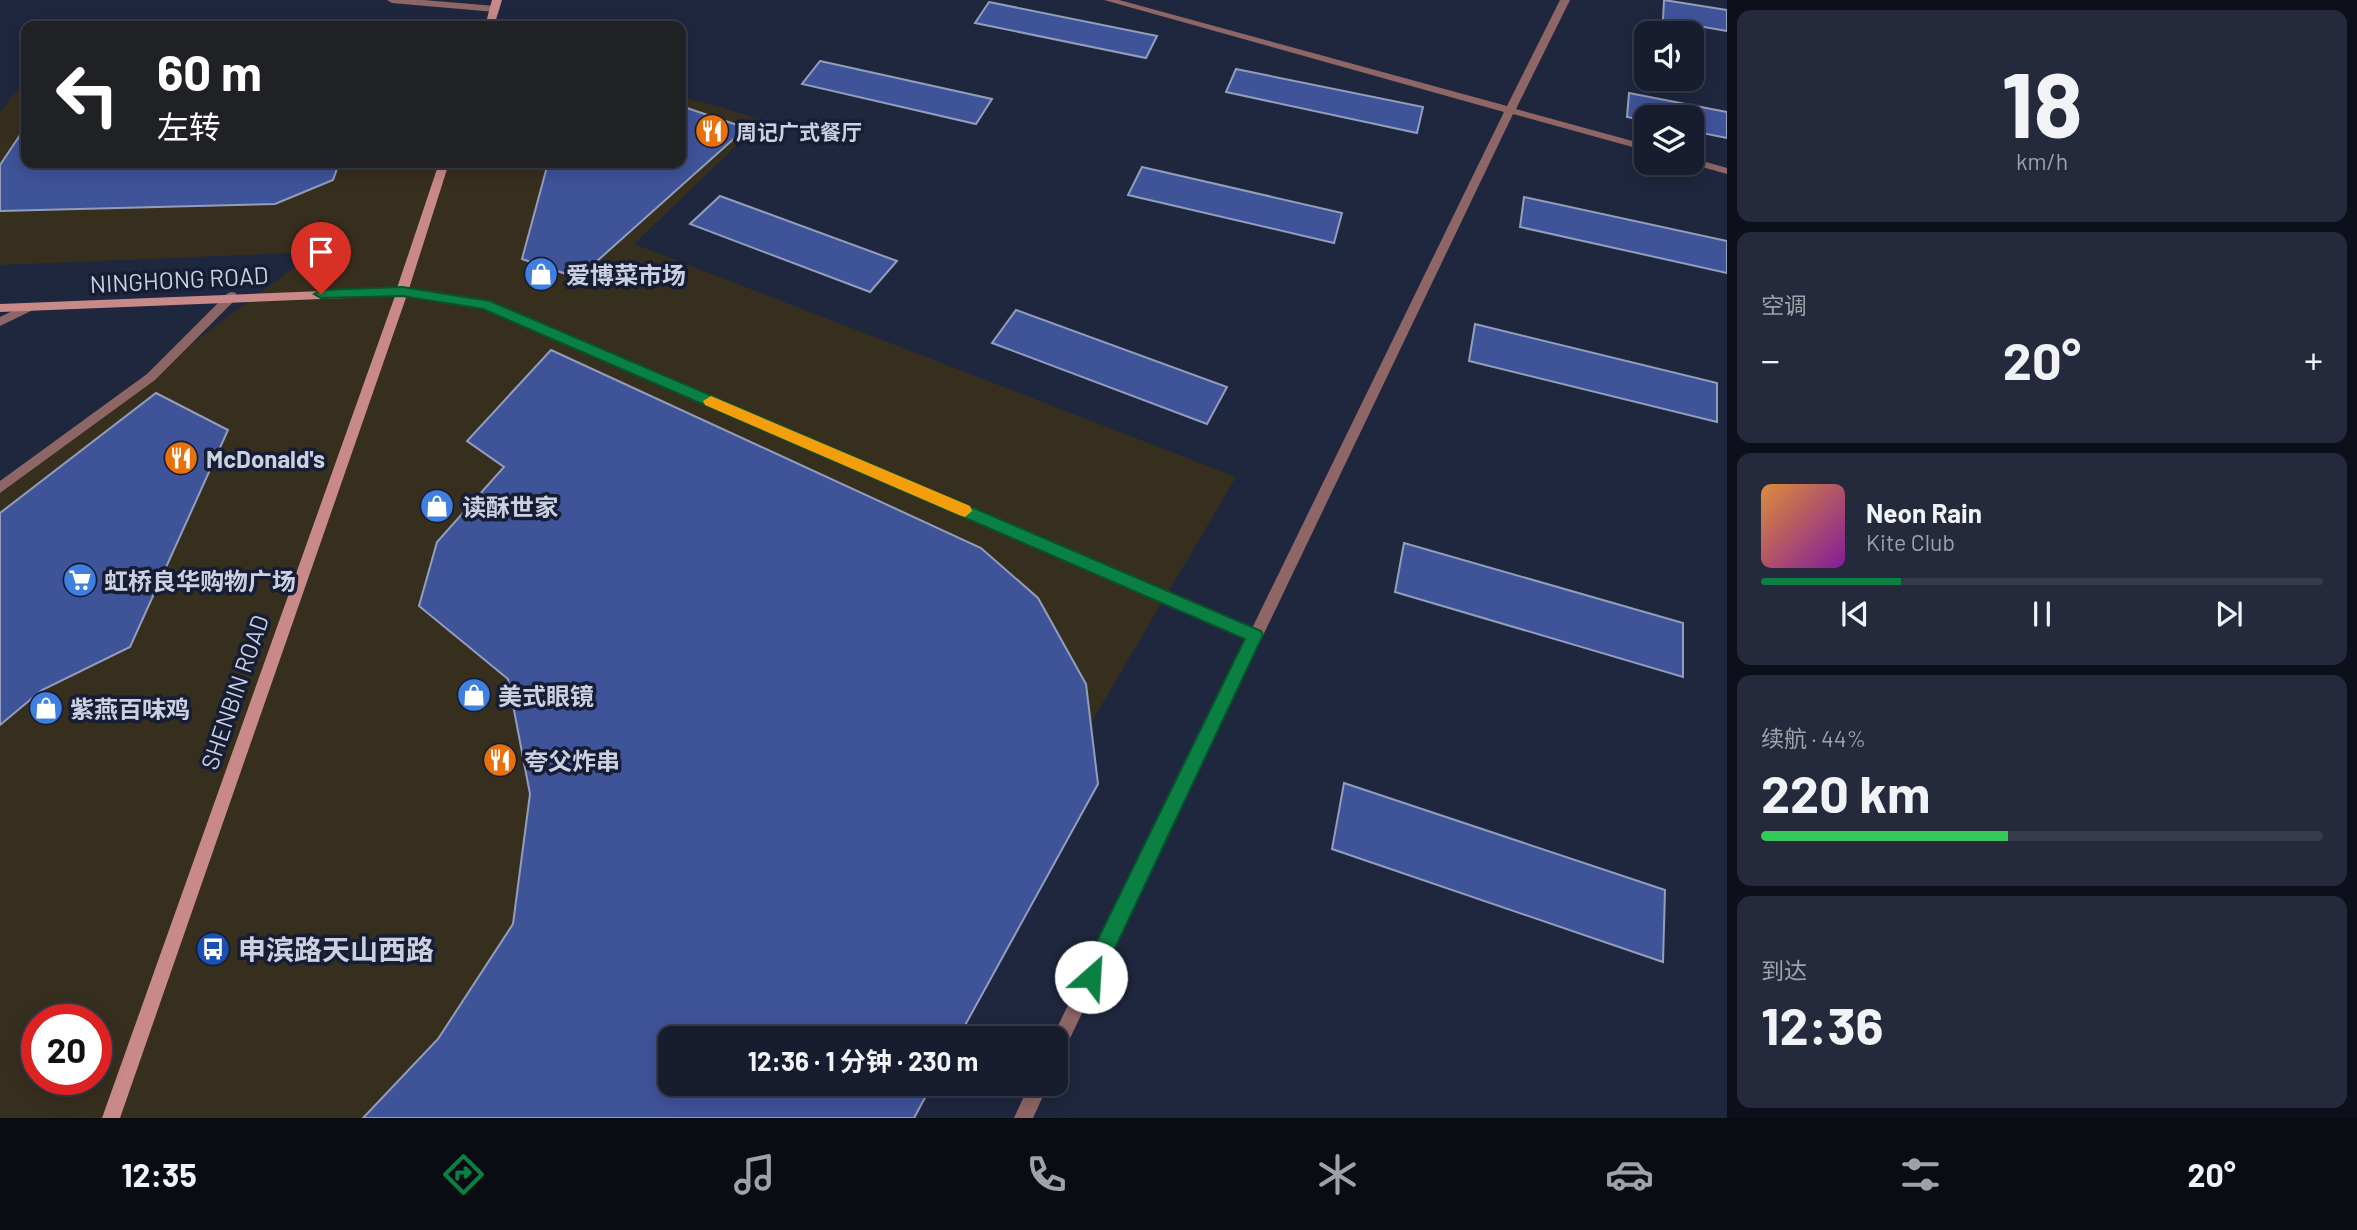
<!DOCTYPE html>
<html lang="zh">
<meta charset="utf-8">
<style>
:root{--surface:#171d2f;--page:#242a3b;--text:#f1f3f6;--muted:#9ea2aa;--line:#363b4b;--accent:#0b8043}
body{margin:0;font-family:Barlow,"Noto Sans SC",sans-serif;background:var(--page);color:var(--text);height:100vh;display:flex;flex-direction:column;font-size:26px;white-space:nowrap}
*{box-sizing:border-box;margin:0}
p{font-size:23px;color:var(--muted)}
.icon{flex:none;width:38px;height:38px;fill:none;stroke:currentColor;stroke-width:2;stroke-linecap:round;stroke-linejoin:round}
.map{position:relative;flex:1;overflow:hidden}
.sheet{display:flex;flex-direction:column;gap:10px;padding:10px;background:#0d101a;width:630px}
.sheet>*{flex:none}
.banner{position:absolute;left:21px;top:21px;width:665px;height:147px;border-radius:14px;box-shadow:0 4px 18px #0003,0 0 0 2px var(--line);background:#202124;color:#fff;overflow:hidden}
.tools{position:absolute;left:1634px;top:21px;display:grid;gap:14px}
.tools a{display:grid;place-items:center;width:70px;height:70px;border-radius:14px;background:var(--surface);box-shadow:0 4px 18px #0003,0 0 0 2px var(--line);font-size:35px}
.speed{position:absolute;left:21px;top:1004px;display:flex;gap:14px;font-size:35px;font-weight:700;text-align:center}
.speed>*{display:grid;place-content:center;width:91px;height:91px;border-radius:50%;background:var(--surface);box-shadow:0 4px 18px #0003,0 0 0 2px var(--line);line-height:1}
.speed .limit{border:10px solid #d22;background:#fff;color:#111}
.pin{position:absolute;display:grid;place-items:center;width:60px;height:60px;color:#fff;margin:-72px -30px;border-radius:50% 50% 50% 0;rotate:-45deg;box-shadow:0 0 7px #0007}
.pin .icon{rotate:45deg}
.me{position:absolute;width:77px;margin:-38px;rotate:26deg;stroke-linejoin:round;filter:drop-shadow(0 0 5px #0008)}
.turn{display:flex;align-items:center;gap:24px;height:147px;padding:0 21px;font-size:32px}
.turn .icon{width:91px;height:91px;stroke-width:2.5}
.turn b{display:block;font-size:49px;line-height:60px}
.big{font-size:52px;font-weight:700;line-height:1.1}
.sheet .card{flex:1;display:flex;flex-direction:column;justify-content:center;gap:10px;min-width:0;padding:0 24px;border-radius:14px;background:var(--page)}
.sheet .dial{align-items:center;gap:0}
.dial b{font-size:91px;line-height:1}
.song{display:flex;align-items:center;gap:21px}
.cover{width:84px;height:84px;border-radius:10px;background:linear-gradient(135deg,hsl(30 70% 55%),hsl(290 70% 35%))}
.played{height:7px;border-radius:4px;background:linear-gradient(90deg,var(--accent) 25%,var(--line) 25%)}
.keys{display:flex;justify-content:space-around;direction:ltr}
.heat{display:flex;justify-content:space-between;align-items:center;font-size:38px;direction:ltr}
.charge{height:10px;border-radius:5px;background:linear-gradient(90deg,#34c759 44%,var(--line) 0)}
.trip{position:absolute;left:658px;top:1026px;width:410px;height:70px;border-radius:14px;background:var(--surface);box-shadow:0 4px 18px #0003,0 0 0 2px var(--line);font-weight:700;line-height:70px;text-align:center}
.menu{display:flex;height:112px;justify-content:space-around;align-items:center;background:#090c13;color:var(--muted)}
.menu .icon{width:49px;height:49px}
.menu .selected{color:var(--accent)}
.menu b{font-size:32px;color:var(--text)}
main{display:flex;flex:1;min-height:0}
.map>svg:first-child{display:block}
</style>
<main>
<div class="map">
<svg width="1727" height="1118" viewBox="0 0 1727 1118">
<rect width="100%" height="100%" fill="#1f273f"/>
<path fill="#372f1e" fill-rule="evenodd" d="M26 79V163H681V96L763 120 634 244 1236 477 905 1038H670V1083L858 1118H0V486L315 252 0 265V112ZM37 1020H96V1080H37Z"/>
<g fill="#3f5399" stroke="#939ebc" stroke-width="2">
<path d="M1664 0 1727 10V31L1663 20Z"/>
<path d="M989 2 1157 36 1146 58 975 23Z"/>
<path d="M820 61 992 99 976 124 802 84Z"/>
<path d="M1236 69 1423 107 1417 133 1226 92Z"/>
<path d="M1629 93 1727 112V138L1692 131V117H1647V121L1627 117Z"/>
<path d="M681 106 746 128 578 278 522 259 548 163H681Z"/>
<path d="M26 126V163H339L333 180 275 204 0 211V165Z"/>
<path d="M1142 167 1342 213 1334 243 1128 195Z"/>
<path d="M720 196 897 261 870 292 690 224Z"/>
<path d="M1524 197 1727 241V273L1520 227Z"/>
<path d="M1016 310 1227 387 1207 424 992 343Z"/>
<path d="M1475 324 1717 383V422L1469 361Z"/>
<path d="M551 350 981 548 1038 598 1086 684 1098 784 958 1038H670V1083H933L914 1118H363L438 1039 513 924 530 794 508 679 419 606 437 542 504 467 467 441Z"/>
<path d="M156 393 228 430 130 647 42 690 0 725V513Z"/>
<path d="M1404 543 1683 623V677L1395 592Z"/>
<path d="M1344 783 1665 890 1663 962 1332 849Z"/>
</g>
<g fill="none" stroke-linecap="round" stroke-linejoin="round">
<g fill="#8e6666" fill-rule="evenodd">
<path d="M387 0H423L495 6 500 9 495 12 392 3Z"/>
<path d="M1104 0H1119L1507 106 1560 0H1570L1516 109 1647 145V151L1513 114 1061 1057 1055 1060V1038H1052L1504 112Z"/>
<path d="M1692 158 1727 168V174L1688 163H1692Z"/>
<path d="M232 292 236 293V299L155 380 0 493V481L147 374 228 293Z"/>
<path d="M29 303 35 307 33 310 0 326V317Z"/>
<path d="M1030 1083H1049L1033 1118H1014Z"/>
</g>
<path fill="#8e6666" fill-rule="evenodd" d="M402 288 489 302 1260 631 1262 635 1260 639 1255 641 1250 639 483 309 398 295V289Z"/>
<g fill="#c98988" fill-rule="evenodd">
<path d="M492 0H502L494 26H485Z"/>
<path d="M439 163H449L408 292 120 1118H102L395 296 0 312V304L397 288Z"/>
</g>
</g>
<path fill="#0b8043" stroke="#07532c" stroke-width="2" d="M402 287 490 301 1261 631 1263 635 1098 984 1091 987 1083 984 1081 977 1083 970 1245 639 483 309 402 296 321 298 314 294 321 290Z"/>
<path fill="#f59e0b" d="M711 396 970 506 972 511 965 517 959 515 705 405 703 401Z"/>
<defs>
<g id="restaurant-disc" transform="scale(1.75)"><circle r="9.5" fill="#e8710a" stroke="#161d34"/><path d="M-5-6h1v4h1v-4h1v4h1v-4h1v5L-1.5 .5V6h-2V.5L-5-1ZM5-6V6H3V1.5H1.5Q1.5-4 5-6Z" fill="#fff"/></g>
<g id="shop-disc" transform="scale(1.75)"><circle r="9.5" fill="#3f7fe0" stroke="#161d34"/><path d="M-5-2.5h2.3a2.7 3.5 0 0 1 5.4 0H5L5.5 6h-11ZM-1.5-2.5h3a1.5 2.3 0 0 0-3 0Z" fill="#fff"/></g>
<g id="supermarket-disc" transform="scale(1.75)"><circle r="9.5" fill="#3f7fe0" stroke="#161d34"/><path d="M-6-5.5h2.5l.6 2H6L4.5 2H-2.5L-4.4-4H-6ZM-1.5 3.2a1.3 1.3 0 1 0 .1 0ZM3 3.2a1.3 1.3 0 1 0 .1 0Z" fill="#fff"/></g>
<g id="bus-disc" transform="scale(1.75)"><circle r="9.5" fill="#1a4fb4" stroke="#161d34"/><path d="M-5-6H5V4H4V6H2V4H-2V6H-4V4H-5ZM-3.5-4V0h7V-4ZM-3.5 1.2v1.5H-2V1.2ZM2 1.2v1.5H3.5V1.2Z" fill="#fff"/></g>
</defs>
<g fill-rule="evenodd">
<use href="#restaurant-disc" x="712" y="131"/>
<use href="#shop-disc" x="541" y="274"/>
<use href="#restaurant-disc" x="181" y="458"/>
<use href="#shop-disc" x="437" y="506"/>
<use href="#supermarket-disc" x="80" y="580"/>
<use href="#shop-disc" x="474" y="695"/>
<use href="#shop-disc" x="46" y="708"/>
<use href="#restaurant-disc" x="500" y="760"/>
<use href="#bus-disc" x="213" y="949"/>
</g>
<g text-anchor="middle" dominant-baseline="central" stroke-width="7" stroke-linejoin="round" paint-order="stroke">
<g font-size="21" font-weight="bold" fill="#cbd1e1" stroke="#161d34" text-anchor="start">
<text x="736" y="131">周记广式餐厅</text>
</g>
<g font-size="24" font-weight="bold" fill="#cbd1e1" stroke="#161d34" text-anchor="start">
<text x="566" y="274">爱博菜市场</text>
<text x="206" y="458">McDonald's</text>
<text x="462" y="506">读酥世家</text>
<text x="104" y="580">虹桥良华购物广场</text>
<text x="498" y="695">美式眼镜</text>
<text x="70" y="708">紫燕百味鸡</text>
<text x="524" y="760">夸父炸串</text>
</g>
<g font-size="24" fill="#cbd1e1" stroke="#161d34">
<text transform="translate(179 279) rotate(-3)">NINGHONG ROAD</text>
<text transform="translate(234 692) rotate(-71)">SHENBIN ROAD</text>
</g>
<g font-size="28" font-weight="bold" fill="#cbd1e1" stroke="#161d34" text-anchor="start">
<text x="238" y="949">申滨路天山西路</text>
</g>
</g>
</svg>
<div class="tools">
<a><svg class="icon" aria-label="sound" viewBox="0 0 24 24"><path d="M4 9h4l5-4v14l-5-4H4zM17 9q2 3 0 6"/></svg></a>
<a><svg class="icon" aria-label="layers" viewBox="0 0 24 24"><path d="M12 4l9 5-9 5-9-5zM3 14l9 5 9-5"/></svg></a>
</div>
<div class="speed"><div class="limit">20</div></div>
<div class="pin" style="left:321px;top:294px;background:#d93025"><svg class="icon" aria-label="arrive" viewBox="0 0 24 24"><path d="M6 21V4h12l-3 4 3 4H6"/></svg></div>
<svg class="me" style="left:1091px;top:977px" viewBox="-20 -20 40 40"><circle r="19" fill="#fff"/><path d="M0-13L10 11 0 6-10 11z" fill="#0b8043"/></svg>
<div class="trip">12:36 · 1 分钟 · 230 m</div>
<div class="banner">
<div class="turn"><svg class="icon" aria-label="left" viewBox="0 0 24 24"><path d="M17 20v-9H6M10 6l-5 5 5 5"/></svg><div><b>60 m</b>左转</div></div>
</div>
</div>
<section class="sheet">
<div class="card dial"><b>18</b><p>km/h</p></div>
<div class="card"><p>空调</p>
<div class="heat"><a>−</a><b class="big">20°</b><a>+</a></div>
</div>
<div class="card">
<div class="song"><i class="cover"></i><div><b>Neon Rain</b><p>Kite Club</p></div></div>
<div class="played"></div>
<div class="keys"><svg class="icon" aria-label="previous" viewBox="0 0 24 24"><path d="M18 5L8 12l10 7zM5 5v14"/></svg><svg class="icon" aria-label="pause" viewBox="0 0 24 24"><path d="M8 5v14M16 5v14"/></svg><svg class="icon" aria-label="next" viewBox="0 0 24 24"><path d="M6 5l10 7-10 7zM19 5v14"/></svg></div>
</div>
<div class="card"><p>续航 · 44%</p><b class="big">220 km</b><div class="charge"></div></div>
<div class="card"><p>到达</p><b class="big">12:36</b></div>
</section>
</main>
<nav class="menu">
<b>12:35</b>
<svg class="icon selected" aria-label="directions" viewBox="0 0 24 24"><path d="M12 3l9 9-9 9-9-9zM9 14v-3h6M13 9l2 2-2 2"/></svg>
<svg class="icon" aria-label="music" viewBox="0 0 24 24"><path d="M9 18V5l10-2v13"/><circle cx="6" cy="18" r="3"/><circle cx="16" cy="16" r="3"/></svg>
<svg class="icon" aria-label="phone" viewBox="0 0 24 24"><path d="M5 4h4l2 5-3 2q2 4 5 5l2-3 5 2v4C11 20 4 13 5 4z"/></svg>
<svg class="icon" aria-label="climate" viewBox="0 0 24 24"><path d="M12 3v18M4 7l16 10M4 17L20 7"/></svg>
<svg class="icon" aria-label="car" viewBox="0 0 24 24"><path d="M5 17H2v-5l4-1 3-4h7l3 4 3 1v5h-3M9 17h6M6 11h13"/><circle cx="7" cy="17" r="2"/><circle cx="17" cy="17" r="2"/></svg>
<svg class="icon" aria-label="filters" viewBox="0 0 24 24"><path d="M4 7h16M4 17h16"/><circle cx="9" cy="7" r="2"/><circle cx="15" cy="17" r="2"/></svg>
<b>20°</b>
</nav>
